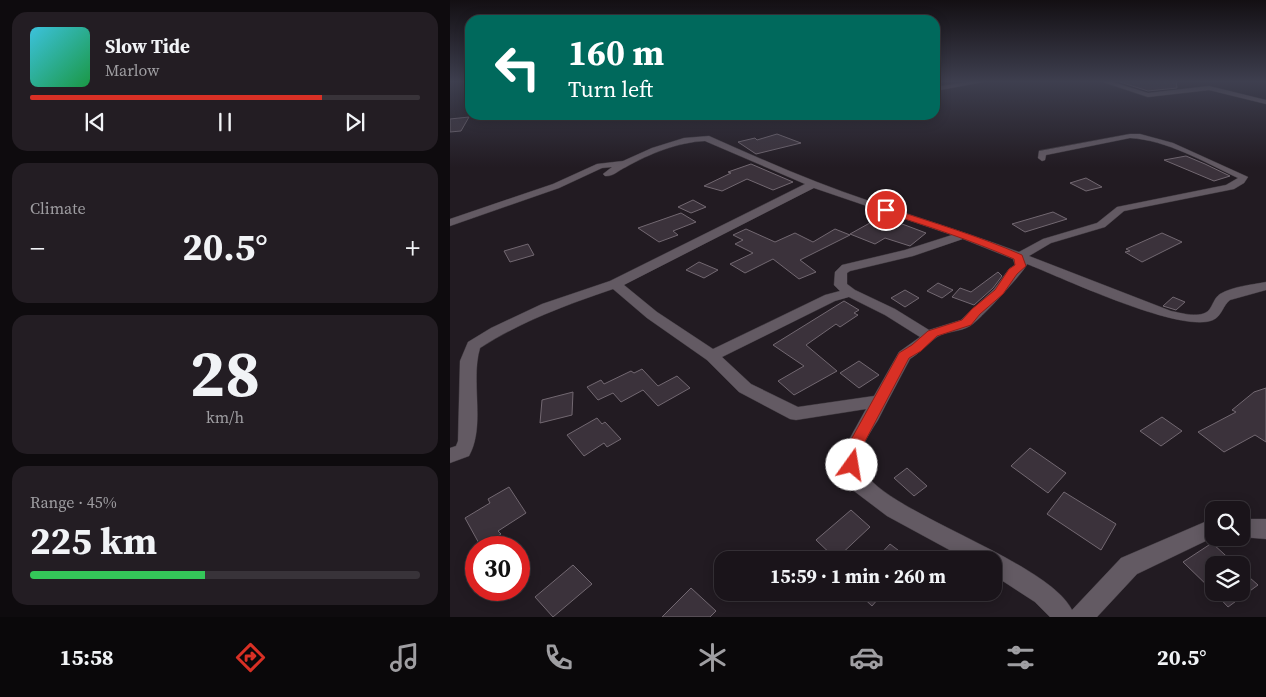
<!DOCTYPE html>
<meta charset="utf-8">
<style>
:root{--surface:#1a141a;--page:#231d23;--text:#f1f3f6;--muted:#9f9ea2;--line:#383339;--accent:#d93025}
body{margin:0;font-family:"Source Serif 4",serif;background:var(--page);color:var(--text);height:100vh;display:flex;flex-direction:column;font-size:19px;white-space:nowrap}
*{box-sizing:border-box;margin:0}
p{font-size:16px;color:var(--muted)}
.icon{flex:none;width:28px;height:28px;fill:none;stroke:currentColor;stroke-width:2;stroke-linecap:round;stroke-linejoin:round}
.map{position:relative;flex:1;overflow:hidden}
.sheet{display:flex;flex-direction:column;gap:12px;padding:12px;background:#0e0b0e;width:450px}
.sheet>*{flex:none}
.banner{position:absolute;left:15px;top:15px;width:475px;height:105px;border-radius:15px;box-shadow:0 2px 12px #0003,0 0 0 1px var(--line);background:#00695c;color:#fff;overflow:hidden}
.buttons{position:absolute;left:755px;top:501px;display:grid;gap:10px}
.buttons a{display:grid;place-items:center;width:45px;height:45px;border-radius:10px;background:var(--surface);box-shadow:0 2px 12px #0003,0 0 0 1px var(--line);font-size:25px}
.speed{position:absolute;left:15px;top:536px;display:flex;gap:10px;font-size:25px;font-weight:700;text-align:center}
.speed>*{display:grid;place-content:center;width:65px;height:65px;border-radius:50%;background:var(--surface);box-shadow:0 2px 12px #0003,0 0 0 1px var(--line);line-height:1}
.speed .limit{border:8px solid #d22;background:#fff;color:#111}
.pin{position:absolute;display:grid;place-items:center;width:42px;height:42px;color:#fff;margin:-21px;border:2px solid #fff;border-radius:50%;box-shadow:0 1px 5px #0007}
.me{position:absolute;width:55px;margin:-28px;rotate:13deg;stroke-linejoin:round;filter:drop-shadow(0 0 4px #0008)}
.turn{display:flex;align-items:center;gap:18px;height:105px;padding:0 20px;font-size:22px}
.turn .icon{width:65px;height:65px;stroke-width:2.5}
.turn b{display:block;font-size:35px;line-height:42px}
.big{font-size:38px;font-weight:700;line-height:1.1}
.sheet .tile{flex:1;display:flex;flex-direction:column;justify-content:center;gap:8px;min-width:0;padding:0 18px;border-radius:15px;background:var(--page)}
.sheet .dial{align-items:center;gap:0}
.dial b{font-size:65px;line-height:1}
.song{display:flex;align-items:center;gap:15px}
.cover{width:60px;height:60px;border-radius:8px;background:linear-gradient(135deg,hsl(190 70% 55%),hsl(140 70% 35%))}
.played{height:5px;border-radius:2px;background:linear-gradient(90deg,var(--accent) 75%,var(--line) 75%)}
.keys{display:flex;justify-content:space-around;direction:ltr}
.heat{display:flex;justify-content:space-between;align-items:center;font-size:28px;direction:ltr}
.charge{height:8px;border-radius:4px;background:linear-gradient(90deg,#34c759 45%,var(--line) 0)}
.trip{position:absolute;left:264px;top:551px;width:288px;height:50px;border-radius:15px;background:var(--surface);box-shadow:0 2px 12px #0003,0 0 0 1px var(--line);font-weight:700;line-height:50px;text-align:center}
.dock{display:flex;height:80px;justify-content:space-around;align-items:center;background:#0a080a;color:var(--muted)}
.dock .icon{width:35px;height:35px}
.dock .selected{color:var(--accent)}
.dock b{font-size:22px;color:var(--text)}
main{display:flex;flex:1;min-height:0}
.map>svg:first-child{display:block}
</style>
<main>
<section class="sheet">
<div class="tile">
<div class="song"><i class="cover"></i><div><b>Slow Tide</b><p>Marlow</p></div></div>
<div class="played"></div>
<div class="keys"><svg class="icon" aria-label="previous" viewBox="0 0 24 24"><path d="M18 5L8 12l10 7zM5 5v14"/></svg><svg class="icon" aria-label="pause" viewBox="0 0 24 24"><path d="M8 5v14M16 5v14"/></svg><svg class="icon" aria-label="next" viewBox="0 0 24 24"><path d="M6 5l10 7-10 7zM19 5v14"/></svg></div>
</div>
<div class="tile"><p>Climate</p>
<div class="heat"><a>−</a><b class="big">20.5°</b><a>+</a></div>
</div>
<div class="tile dial"><b>28</b><p>km/h</p></div>
<div class="tile"><p>Range · 45%</p><b class="big">225 km</b><div class="charge"></div></div>
</section>
<div class="map">
<svg width="816" height="617" viewBox="0 0 816 617">
<rect width="100%" height="100%" fill="#221b22"/>
<g fill="#3b323b" stroke="#726871">
<path d="M670 81H726L727 88 698 91 670 82Z"/>
<path d="M19 117 11 131 0 132V119Z"/>
<path d="M327 134 351 143 306 154 288 142 305 138 307 140Z"/>
<path d="M736 156 755 164 780 176 764 181 714 160Z"/>
<path d="M301 164 343 182 323 190 297 179 272 191 254 186 281 173 278 172Z"/>
<path d="M636 178 652 187 636 191 620 183Z"/>
<path d="M243 200 256 207 241 213 228 207Z"/>
<path d="M603 212 617 219 575 232 562 224Z"/>
<path d="M231 213 246 222 223 231 228 235 209 242 188 228Z"/>
<path d="M427 219 437 221 439 219 476 233 460 246 435 238 425 244 400 234Z"/>
<path d="M296 229 325 242 345 233 363 242 385 229 400 235 350 260 366 272 349 279 323 259 295 273 280 264 303 253 285 244 293 240 283 235Z"/>
<path d="M712 233 732 242 692 262 675 252 680 251 676 249Z"/>
<path d="M78 244 84 255 60 262 54 251Z"/>
<path d="M249 262 268 270 254 278 236 270Z"/>
<path d="M548 272 552 276 543 288 524 305 502 297 510 288 521 292Z"/>
<path d="M488 283 503 290 492 298 477 291Z"/>
<path d="M455 290 469 298 455 307 441 298Z"/>
<path d="M723 297 735 302 726 310 713 306Z"/>
<path d="M394 301 409 310 404 313 408 315 390 327 386 324 356 345 387 371 344 395 328 381 354 366 323 345Z"/>
<path d="M409 361 429 375 409 388 390 373Z"/>
<path d="M192 369 208 386 227 376 240 388 208 406 193 390 171 402 163 393 148 400 137 387 151 380 154 384 181 371 184 373Z"/>
<path d="M816 388V442L805 435 774 452 748 432 786 412 782 410 804 392Z"/>
<path d="M123 392 122 415 90 423 92 400Z"/>
<path d="M712 417 732 431 711 446 690 431Z"/>
<path d="M147 418 152 424 155 422 171 439 157 447 154 443 134 456 117 435Z"/>
<path d="M580 448 616 473 598 493 561 466Z"/>
<path d="M457 468 477 486 464 496 444 478Z"/>
<path d="M59 487 76 513 48 531 51 534 31 547 15 518 40 503 38 499Z"/>
<path d="M614 492 666 524 651 550 597 514Z"/>
<path d="M401 510 420 527 386 559 366 540Z"/>
<path d="M762 543 786 565H764V592L733 562Z"/>
<path d="M440 544 461 560H425Z"/>
<path d="M123 565 142 584 103 617 85 597Z"/>
<path d="M791 570 808 585 778 607 764 592H791Z"/>
<path d="M241 588 266 611 260 617H212Z"/>
<path d="M407 592H434L422 606Z"/>
</g>
<g fill="none" stroke-linecap="round" stroke-linejoin="round">
<g stroke="#3d373d" stroke-width="1">
<g id="minor">
<path d="M524 81H538L485 91V87Z"/>
<path d="M650 81H659L698 93 759 86 816 100V104L759 90 698 97Z"/>
<path d="M680 134H690L723 143 798 177 794 183 784 189 674 211 655 227 601 243 579 256 721 311C731 313 751 319 759 310 763 305 764 298 770 294 784 286 801 285 816 282V290L780 300C773 305 772 316 763 320 731 334 613 278 577 264 576 270 528 322 520 326 510 332 497 331 487 337 478 343 470 353 460 359 449 380 438 400 428 420 423 428 416 438 413 447 412 451 412 458 412 462 410 505 596 557 622 610L671 558 764 518V537L687 574 647 617H600L585 602 542 574V560H518L437 516 404 491 393 465 395 447 416 409 346 420 340 419 289 392 257 360 197 318 163 289C116 305 72 321 30 348 20 382 36 425 19 456L0 463V448L6 446 8 441 10 361 18 342 41 328 92 304 160 281 355 184 255 141C228 142 199 154 176 167 169 170 163 177 155 176L153 174 162 167 152 168 109 188 0 226V219L103 184 147 164 173 161 202 148 234 138 259 136C295 152 331 168 367 182 434 208 502 227 569 252L593 239 647 223 667 207 776 185 788 178C754 162 717 140 680 138L596 155 595 160 592 161 588 158 589 151ZM364 188 502 235 455 250 392 265 385 272 384 285 390 291 375 295 263 349 207 312 174 285ZM513 239 563 259 565 265 559 269 544 289 511 320 479 330 445 309 405 290 397 284V273L400 271 463 256ZM399 297 435 315 470 337 449 352 424 396 348 407 301 384 272 357 385 301Z"/>
<path d="M791 519H816V539L791 537Z"/>
</g>
</g>
<use href="#minor" fill="#635a63" fill-rule="evenodd"/>
</g>
<linearGradient id="sky" x2="0" y2="1"><stop stop-color="#130f13"/><stop offset="0.49" stop-color="#3e3f4f"/><stop offset="1" stop-color="#3e3f4f" stop-opacity="0"/></linearGradient>
<rect width="816" height="167" fill="url(#sky)"/>
<path fill="#d93025" stroke="#8d1f18" d="M433 208H439C484 223 529 236 572 255L576 266 567 274 553 294 530 314 521 325 487 336 471 351 459 358 412 447 408 469 402 471 397 469 395 465 397 447 449 353 462 345 478 331 512 320 522 309 545 290 559 269 565 265 564 259C521 240 477 226 433 212Z"/>
</svg>
<div class="buttons">
<a><svg class="icon" aria-label="search" viewBox="0 0 24 24"><circle cx="10" cy="10" r="6"/><path d="M15 15l6 6"/></svg></a>
<a><svg class="icon" aria-label="layers" viewBox="0 0 24 24"><path d="M12 4l9 5-9 5-9-5zM3 14l9 5 9-5"/></svg></a>
</div>
<div class="speed"><div class="limit">30</div></div>
<div class="pin" style="left:436px;top:210px;background:#d93025"><svg class="icon" aria-label="arrive" viewBox="0 0 24 24"><path d="M6 21V4h12l-3 4 3 4H6"/></svg></div>
<svg class="me" style="left:402px;top:465px" viewBox="-20 -20 40 40"><circle r="19" fill="#fff"/><path d="M0-13L10 11 0 6-10 11z" fill="#d93025"/></svg>
<div class="trip">15:59 · 1 min · 260 m</div>
<div class="banner">
<div class="turn"><svg class="icon" aria-label="left" viewBox="0 0 24 24"><path d="M17 20v-9H6M10 6l-5 5 5 5"/></svg><div><b>160 m</b>Turn left</div></div>
</div>
</div>
</main>
<nav class="dock">
<b>15:58</b>
<svg class="icon selected" aria-label="directions" viewBox="0 0 24 24"><path d="M12 3l9 9-9 9-9-9zM9 14v-3h6M13 9l2 2-2 2"/></svg>
<svg class="icon" aria-label="music" viewBox="0 0 24 24"><path d="M9 18V5l10-2v13"/><circle cx="6" cy="18" r="3"/><circle cx="16" cy="16" r="3"/></svg>
<svg class="icon" aria-label="phone" viewBox="0 0 24 24"><path d="M5 4h4l2 5-3 2q2 4 5 5l2-3 5 2v4C11 20 4 13 5 4z"/></svg>
<svg class="icon" aria-label="climate" viewBox="0 0 24 24"><path d="M12 3v18M4 7l16 10M4 17L20 7"/></svg>
<svg class="icon" aria-label="car" viewBox="0 0 24 24"><path d="M5 17H2v-5l4-1 3-4h7l3 4 3 1v5h-3M9 17h6M6 11h13"/><circle cx="7" cy="17" r="2"/><circle cx="17" cy="17" r="2"/></svg>
<svg class="icon" aria-label="filters" viewBox="0 0 24 24"><path d="M4 7h16M4 17h16"/><circle cx="9" cy="7" r="2"/><circle cx="15" cy="17" r="2"/></svg>
<b>20.5°</b>
</nav>
